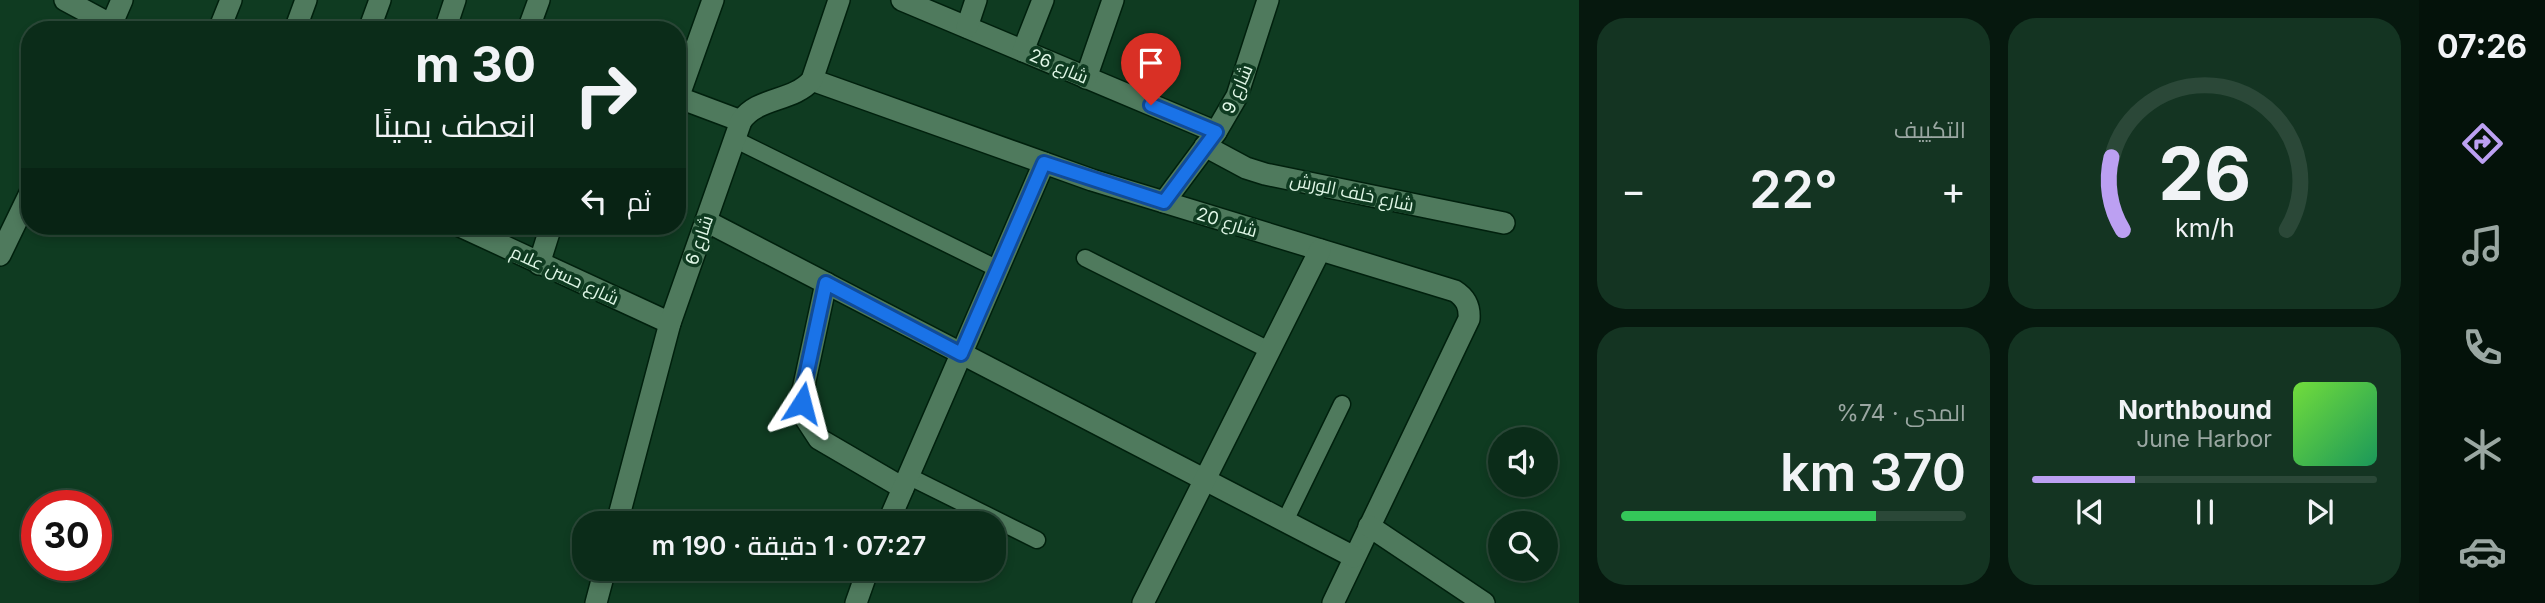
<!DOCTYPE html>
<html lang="ar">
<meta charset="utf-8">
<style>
:root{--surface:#0b2c19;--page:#143422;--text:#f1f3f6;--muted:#9aa7a2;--line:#2b4838;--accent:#bca0f2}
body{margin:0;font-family:Inter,Cairo,sans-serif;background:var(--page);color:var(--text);direction:rtl;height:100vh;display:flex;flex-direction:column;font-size:26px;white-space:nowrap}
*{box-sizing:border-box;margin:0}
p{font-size:23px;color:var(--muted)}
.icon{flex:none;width:38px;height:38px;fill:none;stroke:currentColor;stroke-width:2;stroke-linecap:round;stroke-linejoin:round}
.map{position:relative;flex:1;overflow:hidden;direction:ltr}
.drawer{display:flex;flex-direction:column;gap:18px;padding:18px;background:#06180e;width:840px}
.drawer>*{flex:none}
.top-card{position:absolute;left:21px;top:21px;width:665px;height:214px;border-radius:28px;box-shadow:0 4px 10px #0003,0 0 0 2px var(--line);direction:rtl;background:#0b2c19;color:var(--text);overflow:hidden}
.controls{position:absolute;left:1488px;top:427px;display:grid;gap:14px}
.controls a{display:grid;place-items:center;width:70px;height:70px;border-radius:50%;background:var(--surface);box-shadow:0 4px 10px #0003,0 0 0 2px var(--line);font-size:35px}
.speed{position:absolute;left:21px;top:490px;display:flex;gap:14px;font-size:35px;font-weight:700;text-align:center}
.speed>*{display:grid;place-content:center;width:91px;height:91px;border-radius:50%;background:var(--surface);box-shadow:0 4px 10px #0003,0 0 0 2px var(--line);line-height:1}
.speed .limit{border:10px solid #d22;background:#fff;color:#111}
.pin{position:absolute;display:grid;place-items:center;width:60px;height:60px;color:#fff;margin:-72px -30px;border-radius:50% 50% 50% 0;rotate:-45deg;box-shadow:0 0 7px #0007}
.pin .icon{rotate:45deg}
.me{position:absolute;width:77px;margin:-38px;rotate:9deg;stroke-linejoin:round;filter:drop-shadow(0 0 5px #0008)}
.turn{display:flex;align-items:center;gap:24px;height:147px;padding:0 35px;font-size:32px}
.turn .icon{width:91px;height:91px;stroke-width:2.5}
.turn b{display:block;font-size:49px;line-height:60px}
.then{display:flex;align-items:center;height:66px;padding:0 35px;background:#0003;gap:14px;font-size:26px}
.big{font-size:52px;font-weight:600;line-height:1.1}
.drawer .tile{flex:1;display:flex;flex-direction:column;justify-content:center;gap:10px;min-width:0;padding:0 24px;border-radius:28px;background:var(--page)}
.drawer .dial{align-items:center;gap:0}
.dial svg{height:182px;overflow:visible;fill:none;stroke:var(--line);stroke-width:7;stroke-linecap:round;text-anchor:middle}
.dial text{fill:var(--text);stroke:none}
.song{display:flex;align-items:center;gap:21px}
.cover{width:84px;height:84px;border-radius:10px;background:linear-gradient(135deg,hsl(100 70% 55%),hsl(150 70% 35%))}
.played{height:7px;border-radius:4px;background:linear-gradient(90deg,var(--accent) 30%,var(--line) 30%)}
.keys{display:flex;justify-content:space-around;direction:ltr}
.heat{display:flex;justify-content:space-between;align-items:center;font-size:38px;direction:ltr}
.charge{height:10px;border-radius:5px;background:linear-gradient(90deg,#34c759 74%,var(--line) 0)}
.drawer .tiles{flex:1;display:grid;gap:18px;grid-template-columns:repeat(2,1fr)}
.trip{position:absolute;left:572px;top:511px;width:434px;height:70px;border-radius:28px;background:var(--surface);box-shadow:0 4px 10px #0003,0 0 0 2px var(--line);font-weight:600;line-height:70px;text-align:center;direction:rtl}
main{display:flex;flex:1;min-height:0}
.menu{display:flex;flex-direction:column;width:126px;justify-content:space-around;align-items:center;background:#04120a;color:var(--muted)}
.menu .icon{width:49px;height:49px}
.menu .on{color:var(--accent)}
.menu b{font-size:32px;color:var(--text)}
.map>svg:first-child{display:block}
</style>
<main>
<nav class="menu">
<b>07:26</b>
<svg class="icon on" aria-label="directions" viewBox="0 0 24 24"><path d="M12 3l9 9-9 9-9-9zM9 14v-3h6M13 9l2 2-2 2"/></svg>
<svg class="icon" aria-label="music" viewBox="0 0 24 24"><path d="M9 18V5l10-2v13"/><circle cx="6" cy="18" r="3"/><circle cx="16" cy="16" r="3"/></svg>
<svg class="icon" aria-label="phone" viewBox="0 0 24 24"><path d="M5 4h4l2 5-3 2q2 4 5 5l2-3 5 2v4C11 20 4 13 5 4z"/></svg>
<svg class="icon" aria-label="climate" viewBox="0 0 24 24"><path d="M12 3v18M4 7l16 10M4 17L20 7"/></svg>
<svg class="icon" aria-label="car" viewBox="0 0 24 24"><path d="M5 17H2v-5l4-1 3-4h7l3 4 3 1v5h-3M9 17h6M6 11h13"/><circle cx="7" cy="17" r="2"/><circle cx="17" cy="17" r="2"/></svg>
</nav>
<section class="drawer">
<div class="tiles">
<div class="tile dial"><svg viewBox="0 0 100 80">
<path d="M14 69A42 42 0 1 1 86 69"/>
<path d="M14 69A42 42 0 0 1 9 37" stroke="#bca0f2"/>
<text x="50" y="56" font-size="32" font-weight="700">26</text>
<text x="50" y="72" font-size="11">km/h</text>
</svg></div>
<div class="tile"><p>التكييف</p>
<div class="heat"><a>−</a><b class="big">22°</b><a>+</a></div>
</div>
<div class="tile">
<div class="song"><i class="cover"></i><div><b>Northbound</b><p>June Harbor</p></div></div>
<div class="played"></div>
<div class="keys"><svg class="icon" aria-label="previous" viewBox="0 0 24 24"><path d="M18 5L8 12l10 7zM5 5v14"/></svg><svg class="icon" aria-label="pause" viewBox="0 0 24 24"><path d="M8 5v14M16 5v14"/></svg><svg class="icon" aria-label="next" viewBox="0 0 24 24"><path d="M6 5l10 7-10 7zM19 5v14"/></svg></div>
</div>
<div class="tile"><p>المدى · 74%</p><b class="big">370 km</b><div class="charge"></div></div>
</div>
</section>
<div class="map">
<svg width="1579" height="603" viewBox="0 0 1579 603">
<rect width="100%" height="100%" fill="#0f3b21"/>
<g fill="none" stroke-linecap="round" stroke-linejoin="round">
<g stroke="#00200d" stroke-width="19">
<g id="lane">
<path d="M734 139 998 269"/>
<path d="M1085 258 1271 351"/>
<path d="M908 476 1037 540"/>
<path d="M1285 521 1342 404"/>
</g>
</g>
<g stroke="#00200d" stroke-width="24">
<g id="street">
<path d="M65 0 121 30"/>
<path d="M902 0 1216 132"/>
<path d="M967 27 976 0"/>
<path d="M109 30 122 0"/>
<path d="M219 30 231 0"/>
<path d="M295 30 306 0"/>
<path d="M369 30 380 0"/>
<path d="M445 30 455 0"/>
<path d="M528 30 539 0"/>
<path d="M1023 51 1043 0"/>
<path d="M1086 78 1113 0"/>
<path d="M812 80 1092 180 1455 291C1466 298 1470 306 1469 319L1333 603"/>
<path d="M677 97 741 121"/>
<path d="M678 98 713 0"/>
<path d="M1205 146 1246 168 1265 174 1504 223"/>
<path d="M1164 202 1216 132 1237 96 1268 0"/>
<path d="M706 221 1354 557"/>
<path d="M460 226 670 323"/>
<path d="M0 255 30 193"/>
<path d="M539 264 551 226"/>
<path d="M826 283 803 390 804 416 819 439 903 488"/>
<path d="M617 523 670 323 741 121C757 97 793 102 812 80L839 0"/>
<path d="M888 523 1044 163"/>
<path d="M1369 526 1484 603"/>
<path d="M596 603 605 569"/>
<path d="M856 603 868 569"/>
<path d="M1143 603 1320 250"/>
</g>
</g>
<use href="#lane" stroke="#4f7a5d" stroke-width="16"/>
<use href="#street" stroke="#4f7a5d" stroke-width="21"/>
</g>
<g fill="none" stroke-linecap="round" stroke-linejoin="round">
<g stroke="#114b97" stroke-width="18">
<path id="route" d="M802 403 803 390 826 283 961 354 1044 163 1164 202 1216 132 1151 105"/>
</g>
<use href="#route" stroke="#1a73e8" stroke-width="12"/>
</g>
<g text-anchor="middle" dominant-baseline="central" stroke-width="7" stroke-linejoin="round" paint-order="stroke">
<g font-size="18" fill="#dff6e6" stroke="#0f3b21">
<text transform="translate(1059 66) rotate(23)">شارع 26</text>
<text transform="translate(1237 89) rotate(-67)">شارع 9</text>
<text transform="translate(1352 192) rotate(12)">شارع خلف الورش</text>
<text transform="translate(1227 222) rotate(17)">شارع 20</text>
<text transform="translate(699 240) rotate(-71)">شارع 6</text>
<text transform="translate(565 275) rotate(25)">شارع حسن علام</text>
</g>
</g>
</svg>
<div class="controls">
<a><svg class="icon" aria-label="sound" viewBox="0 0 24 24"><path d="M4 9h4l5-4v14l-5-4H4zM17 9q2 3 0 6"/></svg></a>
<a><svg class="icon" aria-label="search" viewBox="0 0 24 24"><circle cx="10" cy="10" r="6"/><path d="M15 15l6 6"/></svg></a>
</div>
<div class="speed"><div class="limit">30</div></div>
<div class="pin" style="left:1151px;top:105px;background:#d93025"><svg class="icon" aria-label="arrive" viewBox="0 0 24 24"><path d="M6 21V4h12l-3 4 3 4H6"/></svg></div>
<svg class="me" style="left:802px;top:403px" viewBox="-20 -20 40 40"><path d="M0-17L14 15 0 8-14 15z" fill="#1a73e8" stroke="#fff" stroke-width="4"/></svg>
<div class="trip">07:27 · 1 دقيقة · 190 m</div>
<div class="top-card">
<div class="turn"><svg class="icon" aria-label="right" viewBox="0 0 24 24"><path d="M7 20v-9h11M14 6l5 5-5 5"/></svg><div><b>30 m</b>انعطف يمينًا</div></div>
<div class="then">ثم<svg class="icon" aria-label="left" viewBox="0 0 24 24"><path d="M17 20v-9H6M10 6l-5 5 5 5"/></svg></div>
</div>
</div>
</main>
